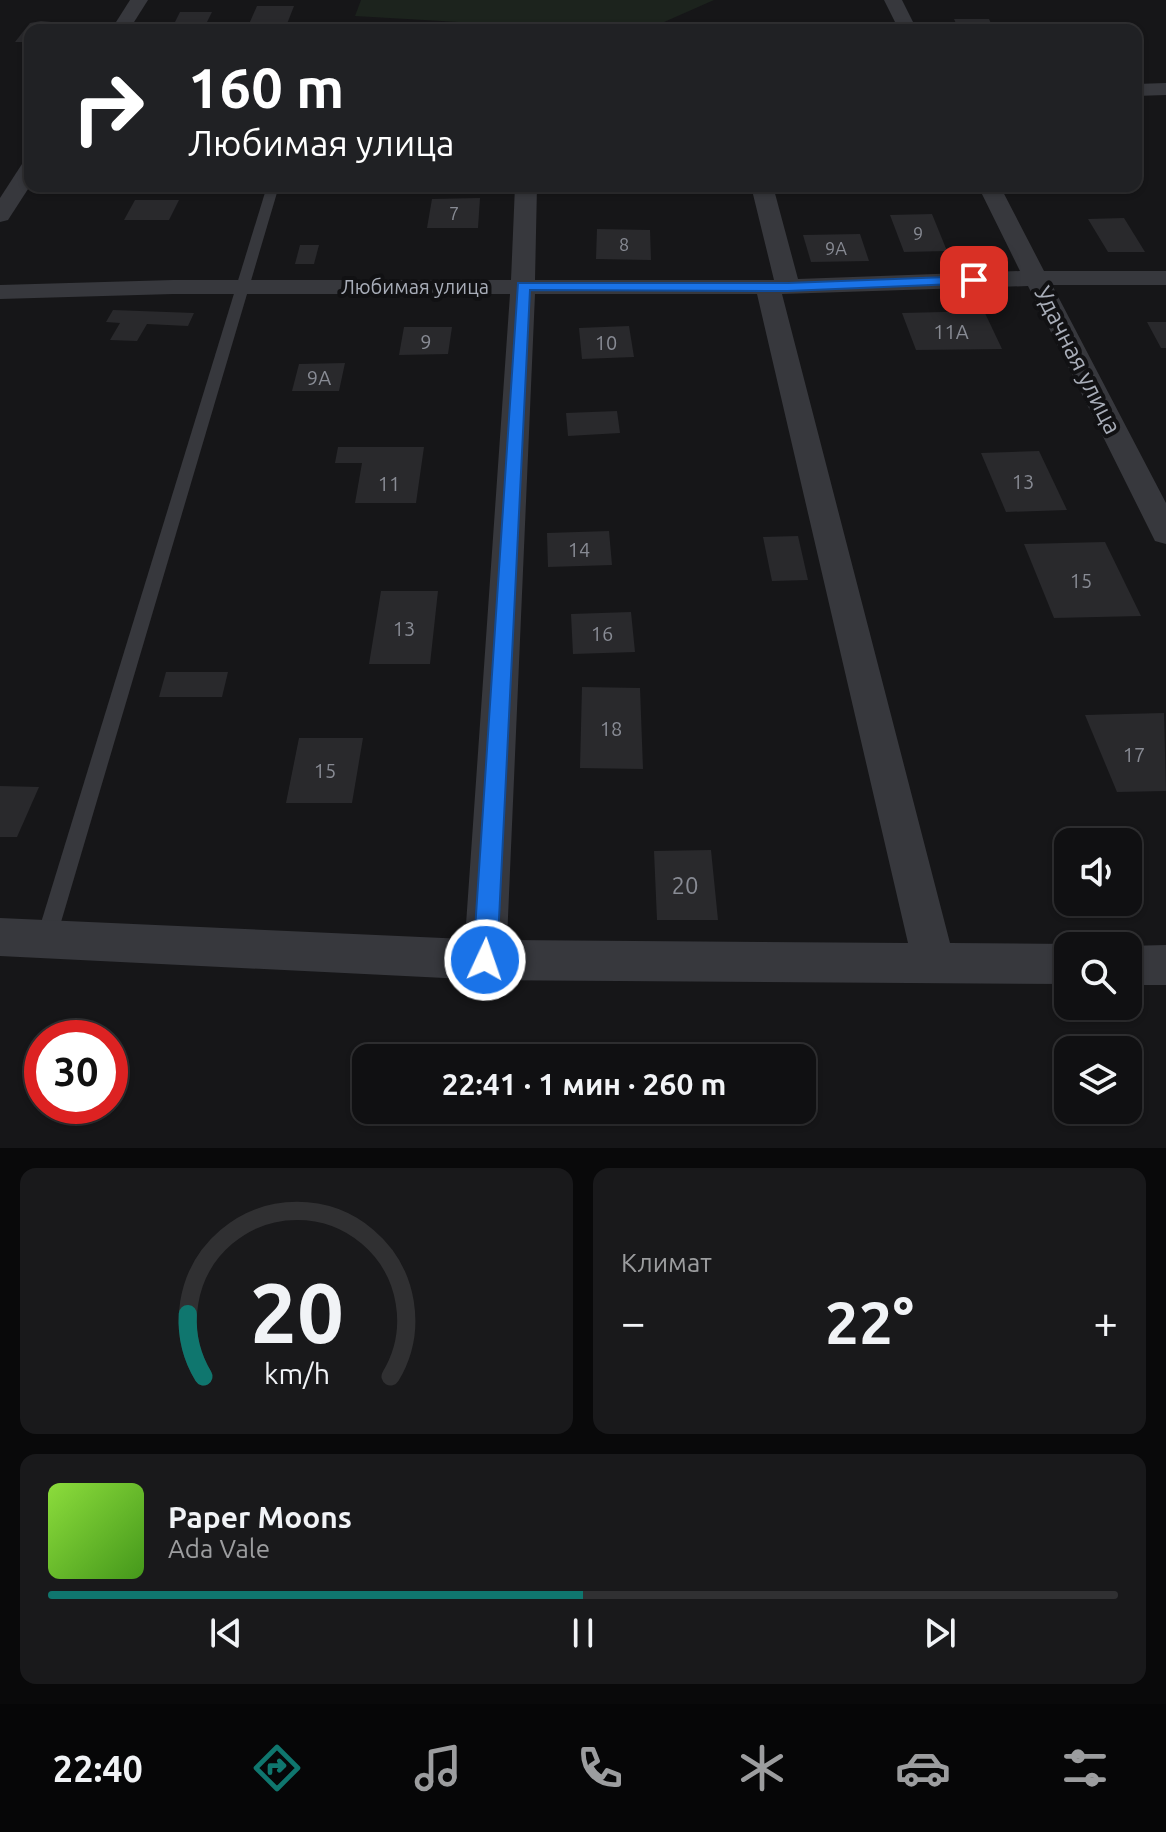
<!DOCTYPE html>
<html lang="ru">
<meta charset="utf-8">
<style>
:root{--surface:#101012;--page:#19191b;--text:#f1f3f6;--muted:#9c9d9f;--line:#303032;--accent:#0f766e}
body{margin:0;font-family:Ubuntu,sans-serif;background:var(--page);color:var(--text);height:100vh;display:flex;flex-direction:column;font-size:30px;white-space:nowrap}
*{box-sizing:border-box;margin:0}
p{font-size:26px;color:var(--muted)}
.icon{flex:none;width:44px;height:44px;fill:none;stroke:currentColor;stroke-width:2;stroke-linecap:round;stroke-linejoin:round}
.map{position:relative;height:1148px;overflow:hidden}
.side{display:flex;flex-direction:column;gap:20px;padding:20px;background:#09090a;flex:1}
.side>*{flex:none}
.banner{position:absolute;left:24px;top:24px;width:1118px;height:168px;border-radius:16px;box-shadow:0 2px 6px #0004,0 0 0 2px var(--line);background:#202124;color:#fff;overflow:hidden}
.controls{position:absolute;left:1054px;top:828px;display:grid;gap:16px}
.controls a{display:grid;place-items:center;width:88px;height:88px;border-radius:16px;background:var(--surface);box-shadow:0 2px 6px #0004,0 0 0 2px var(--line);font-size:40px}
.speed{position:absolute;left:24px;top:1020px;display:flex;gap:16px;font-size:40px;font-weight:700;text-align:center}
.speed>*{display:grid;place-content:center;width:104px;height:104px;border-radius:50%;background:var(--surface);box-shadow:0 2px 6px #0004,0 0 0 2px var(--line);line-height:1}
.speed .limit{border:12px solid #d22;background:#fff;color:#111}
.pin{position:absolute;display:grid;place-items:center;width:68px;height:68px;color:#fff;margin:-34px;border-radius:16px;box-shadow:0 4px 12px #0006}
.me{position:absolute;width:88px;margin:-44px;rotate:3deg;stroke-linejoin:round;filter:drop-shadow(0 0 6px #0008)}
.turn{display:flex;align-items:center;gap:28px;height:168px;padding:0 32px;font-size:36px}
.turn .icon{width:104px;height:104px;stroke-width:2.5}
.turn b{display:block;font-size:56px;line-height:68px}
.big{font-size:60px;font-weight:600;line-height:1.1}
.side .widget{flex:1;display:flex;flex-direction:column;justify-content:center;gap:12px;min-width:0;padding:0 28px;border-radius:16px;background:var(--page)}
.side .dial{align-items:center;gap:0}
.dial svg{height:208px;overflow:visible;fill:none;stroke:var(--line);stroke-width:7;stroke-linecap:round;text-anchor:middle}
.dial text{fill:var(--text);stroke:none}
.song{display:flex;align-items:center;gap:24px}
.cover{width:96px;height:96px;border-radius:12px;background:linear-gradient(135deg,hsl(90 70% 55%),hsl(100 70% 35%))}
.played{height:8px;border-radius:4px;background:linear-gradient(90deg,var(--accent) 50%,var(--line) 50%)}
.keys{display:flex;justify-content:space-around;direction:ltr}
.heat{display:flex;justify-content:space-between;align-items:center;font-size:44px;direction:ltr}
.side .tiles{flex:1;display:grid;gap:20px;grid-template-columns:1fr 1fr}
.widget:last-child{grid-column:span 2}
.trip{position:absolute;left:352px;top:1044px;width:464px;height:80px;border-radius:16px;background:var(--surface);box-shadow:0 2px 6px #0004,0 0 0 2px var(--line);font-weight:600;line-height:80px;text-align:center}
.tab-bar{display:flex;height:128px;justify-content:space-around;align-items:center;background:#060607;color:var(--muted)}
.tab-bar .icon{width:56px;height:56px}
.tab-bar .current{color:var(--accent)}
.tab-bar b{font-size:36px;color:var(--text)}
.map>svg:first-child{display:block}
</style>
<div class="map">
<svg width="1166" height="1148" viewBox="0 0 1166 1148">
<rect width="100%" height="100%" fill="#161618"/>
<path fill="#1c231d" d="M361 0H714L646 30H593L355 16Z"/>
<g fill="#29292c">
<path d="M257 6H294L287 24H249Z"/>
<path d="M180 12H212L205 26H173Z"/>
<path d="M954 19H989L994 30H959Z"/>
<path d="M41 21 73 24 69 30H30V42H15L30 23Z"/>
<path d="M480 198 478 228H427L432 199Z"/>
<path d="M135 200H179L169 220H124Z"/>
<path d="M932 214 947 251 904 252 890 215Z"/>
<path d="M1124 218 1145 252H1108L1088 219Z"/>
<path d="M597 229 650 230 651 260 596 259Z"/>
<path d="M860 234 869 261 811 262 803 235Z"/>
<path d="M300 245H319L314 264H295Z"/>
<path d="M113 310 194 313 188 326 147 324 137 341 110 340 120 323 106 322Z"/>
<path d="M984 311 1002 349 916 350 902 313Z"/>
<path d="M1147 322H1166V348H1161Z"/>
<path d="M629 326 634 357 582 359 579 328Z"/>
<path d="M404 327H452L448 354 399 355Z"/>
<path d="M345 363 339 391H292L299 364Z"/>
<path d="M617 411 620 433 568 436 566 413Z"/>
<path d="M338 447H424L416 503H355L362 463H335Z"/>
<path d="M1039 451 1067 510 1006 512 981 453Z"/>
<path d="M609 531 612 565 548 567 547 533Z"/>
<path d="M798 536 808 580 772 581 763 537Z"/>
<path d="M1105 542 1141 616 1054 618 1024 544Z"/>
<path d="M381 591H438L430 664H369Z"/>
<path d="M631 612 635 652 573 654 571 614Z"/>
<path d="M166 672H228L222 697H159Z"/>
<path d="M582 687 640 688 643 769 580 768Z"/>
<path d="M1164 713 1166 791 1117 792 1085 715Z"/>
<path d="M299 738H363L352 803H286Z"/>
<path d="M0 786 39 787 17 837H0Z"/>
<path d="M711 850 718 920H657L654 851Z"/>
</g>
<g fill="none" stroke-linecap="round" stroke-linejoin="round">
<path fill="#37383d" fill-rule="evenodd" d="M267 186H279L56 939 53 946 46 949 39 946 36 939Z"/>
<g fill="#37383d" fill-rule="evenodd">
<path d="M130 0H148L129 30H111Z"/>
<path d="M884 0H902L917 30H899Z"/>
<path d="M510 25H531L540 30H501Z"/>
<path d="M1166 83V95L1136 96V84Z"/>
<path d="M30 163V186L8 220 0 222V198L22 164Z"/>
<path d="M515 186H537L535 280H774L751 186H773L798 279 1020 271 978 186H1000L1044 271H1166V285H1052L1166 503V544L1155 541 1151 533 1028 286 782 294 950 943 1068 944 1073 946H1068V984L485 980 0 956V918L465 939 510 294H173L0 299V285L173 280H511ZM535 294H757L908 943 507 940Z"/>
<path d="M1166 945V985H1128L1126 946Z"/>
</g>
</g>
<path fill="#1a73e8" stroke="#114b97" stroke-width="2" d="M974 276 979 277V283L788 291 530 290 497 960 493 968 485 971 476 968 473 960 518 283H788Z"/>
<g text-anchor="middle" dominant-baseline="central" stroke-width="8" stroke-linejoin="round" paint-order="stroke">
<g font-size="18" fill="#888b94">
<text x="454" y="213">7</text>
<text x="918" y="233">9</text>
<text x="624" y="244">8</text>
<text x="836" y="248">9А</text>
</g>
<g font-size="20" fill="#a8adb8" stroke="#111113">
<text x="415" y="286">Любимая улица</text>
</g>
<g font-size="20" fill="#888b94">
<text x="951" y="331">11А</text>
<text x="426" y="341">9</text>
<text x="606" y="342">10</text>
<text x="319" y="377">9А</text>
<text x="1023" y="481">13</text>
<text x="389" y="483">11</text>
<text x="579" y="549">14</text>
<text x="1081" y="580">15</text>
<text x="404" y="628">13</text>
<text x="602" y="633">16</text>
<text x="611" y="728">18</text>
<text x="1134" y="754">17</text>
<text x="325" y="770">15</text>
</g>
<g font-size="24" fill="#a8adb8" stroke="#111113">
<text transform="translate(1078 360) rotate(63)">Удачная улица</text>
</g>
<g font-size="24" fill="#888b94">
<text x="685" y="885">20</text>
</g>
</g>
</svg>
<div class="controls">
<a><svg class="icon" aria-label="sound" viewBox="0 0 24 24"><path d="M4 9h4l5-4v14l-5-4H4zM17 9q2 3 0 6"/></svg></a>
<a><svg class="icon" aria-label="search" viewBox="0 0 24 24"><circle cx="10" cy="10" r="6"/><path d="M15 15l6 6"/></svg></a>
<a><svg class="icon" aria-label="layers" viewBox="0 0 24 24"><path d="M12 4l9 5-9 5-9-5zM3 14l9 5 9-5"/></svg></a>
</div>
<div class="speed"><div class="limit">30</div></div>
<div class="pin" style="left:974px;top:280px;background:#d93025"><svg class="icon" aria-label="arrive" viewBox="0 0 24 24"><path d="M6 21V4h12l-3 4 3 4H6"/></svg></div>
<svg class="me" style="left:485px;top:960px" viewBox="-20 -20 40 40"><circle r="17" fill="#1a73e8" stroke="#fff" stroke-width="3"/><path d="M0-11L8 9 0 5-8 9z" fill="#fff"/></svg>
<div class="trip">22:41 · 1 мин · 260 m</div>
<div class="banner">
<div class="turn"><svg class="icon" aria-label="right" viewBox="0 0 24 24"><path d="M7 20v-9h11M14 6l5 5-5 5"/></svg><div><b>160 m</b>Любимая улица</div></div>
</div>
</div>
<section class="side">
<div class="tiles">
<div class="widget dial"><svg viewBox="0 0 100 80">
<path d="M14 69A42 42 0 1 1 86 69"/>
<path d="M14 69A42 42 0 0 1 8 45" stroke="#0f766e"/>
<text x="50" y="56" font-size="32" font-weight="700">20</text>
<text x="50" y="72" font-size="11">km/h</text>
</svg></div>
<div class="widget"><p>Климат</p>
<div class="heat"><a>−</a><b class="big">22°</b><a>+</a></div>
</div>
<div class="widget">
<div class="song"><i class="cover"></i><div><b>Paper Moons</b><p>Ada Vale</p></div></div>
<div class="played"></div>
<div class="keys"><svg class="icon" aria-label="previous" viewBox="0 0 24 24"><path d="M18 5L8 12l10 7zM5 5v14"/></svg><svg class="icon" aria-label="pause" viewBox="0 0 24 24"><path d="M8 5v14M16 5v14"/></svg><svg class="icon" aria-label="next" viewBox="0 0 24 24"><path d="M6 5l10 7-10 7zM19 5v14"/></svg></div>
</div>
</div>
</section>
<nav class="tab-bar">
<b>22:40</b>
<svg class="icon current" aria-label="directions" viewBox="0 0 24 24"><path d="M12 3l9 9-9 9-9-9zM9 14v-3h6M13 9l2 2-2 2"/></svg>
<svg class="icon" aria-label="music" viewBox="0 0 24 24"><path d="M9 18V5l10-2v13"/><circle cx="6" cy="18" r="3"/><circle cx="16" cy="16" r="3"/></svg>
<svg class="icon" aria-label="phone" viewBox="0 0 24 24"><path d="M5 4h4l2 5-3 2q2 4 5 5l2-3 5 2v4C11 20 4 13 5 4z"/></svg>
<svg class="icon" aria-label="climate" viewBox="0 0 24 24"><path d="M12 3v18M4 7l16 10M4 17L20 7"/></svg>
<svg class="icon" aria-label="car" viewBox="0 0 24 24"><path d="M5 17H2v-5l4-1 3-4h7l3 4 3 1v5h-3M9 17h6M6 11h13"/><circle cx="7" cy="17" r="2"/><circle cx="17" cy="17" r="2"/></svg>
<svg class="icon" aria-label="filters" viewBox="0 0 24 24"><path d="M4 7h16M4 17h16"/><circle cx="9" cy="7" r="2"/><circle cx="15" cy="17" r="2"/></svg>
</nav>
